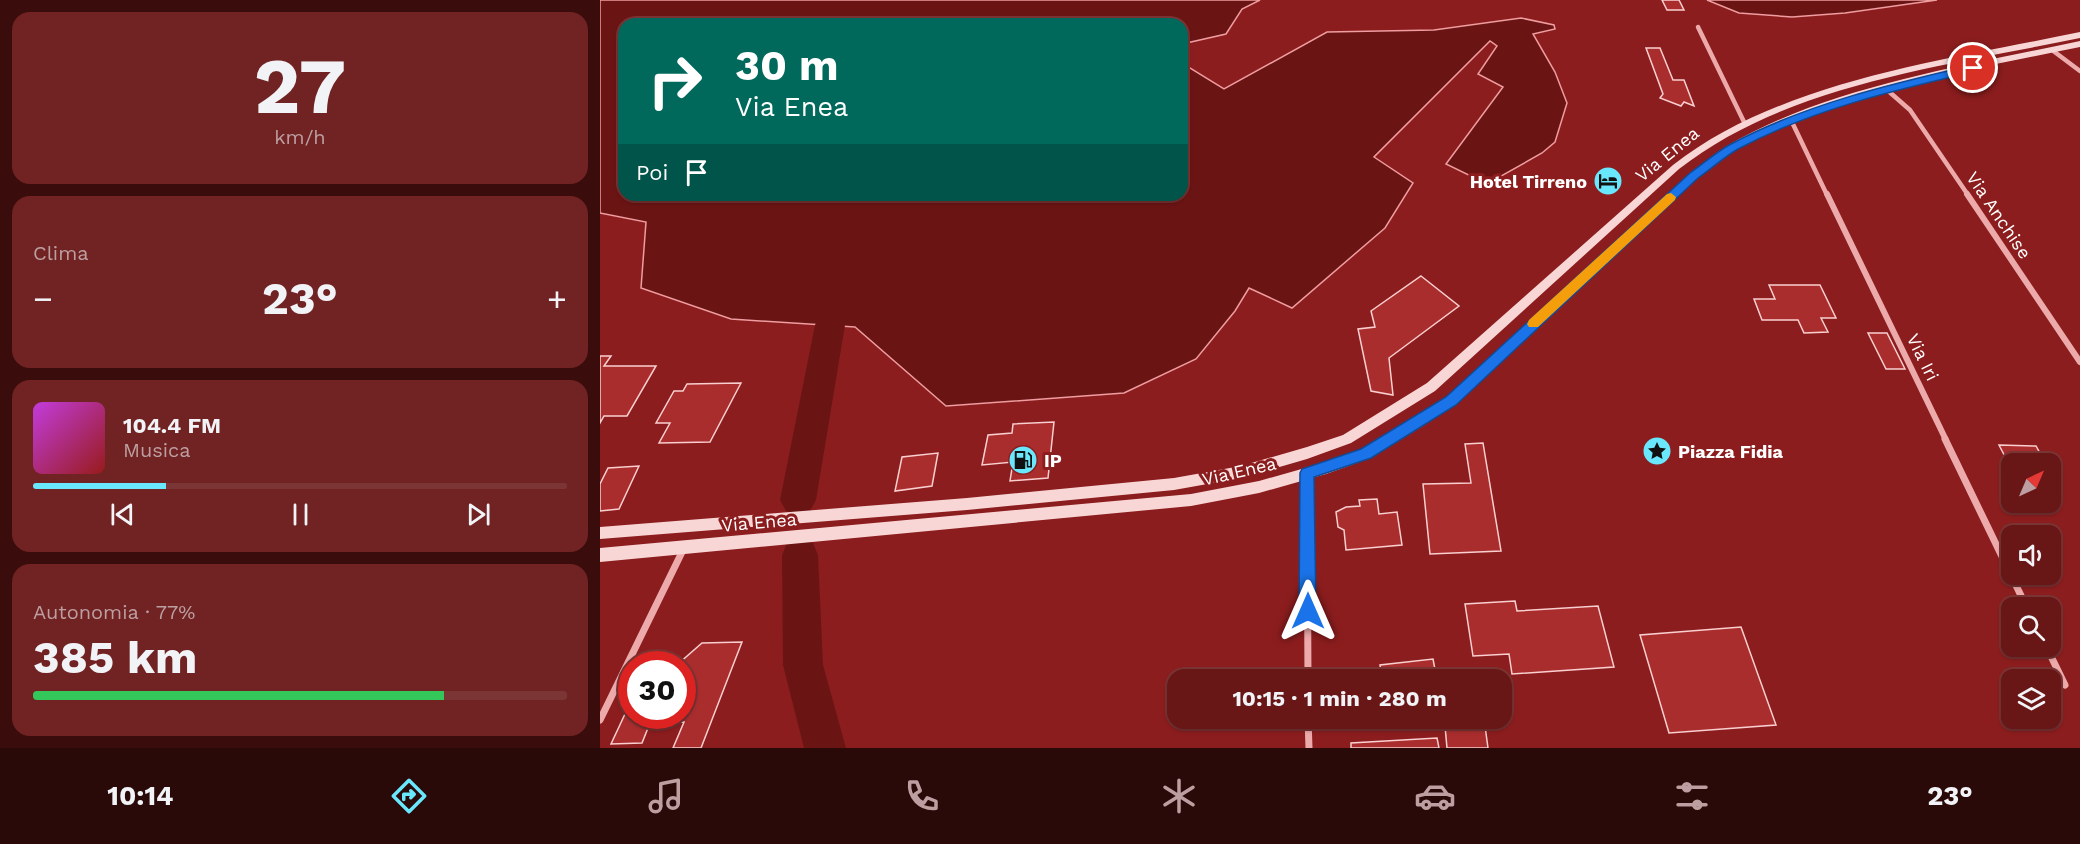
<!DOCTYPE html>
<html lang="it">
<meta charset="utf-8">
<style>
:root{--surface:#691616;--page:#712323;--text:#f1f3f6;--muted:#bd9fa1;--line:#7c3535;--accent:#69e7fc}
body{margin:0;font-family:"Work Sans",sans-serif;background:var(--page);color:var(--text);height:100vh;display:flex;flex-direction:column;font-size:22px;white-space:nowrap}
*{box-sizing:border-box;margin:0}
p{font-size:20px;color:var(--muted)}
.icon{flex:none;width:33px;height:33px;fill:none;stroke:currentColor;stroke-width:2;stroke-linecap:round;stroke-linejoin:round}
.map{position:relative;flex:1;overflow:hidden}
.details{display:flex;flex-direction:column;gap:12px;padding:12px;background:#3a0c0c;width:600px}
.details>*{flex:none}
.top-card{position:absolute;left:18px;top:18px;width:570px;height:183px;border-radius:18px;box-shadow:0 2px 4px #0004,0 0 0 2px var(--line);background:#00695c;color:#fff;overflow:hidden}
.needle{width:39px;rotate:44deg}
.controls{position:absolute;left:1401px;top:453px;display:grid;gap:12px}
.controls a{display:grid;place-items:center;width:60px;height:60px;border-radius:12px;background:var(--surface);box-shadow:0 2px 4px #0004,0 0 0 2px var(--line);font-size:30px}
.speed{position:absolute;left:18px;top:651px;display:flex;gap:12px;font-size:30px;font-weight:700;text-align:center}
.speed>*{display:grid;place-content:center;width:78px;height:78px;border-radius:50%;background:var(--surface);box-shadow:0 2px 4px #0004,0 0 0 2px var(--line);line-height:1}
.speed .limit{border:9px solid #d22;background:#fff;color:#111}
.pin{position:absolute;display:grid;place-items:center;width:51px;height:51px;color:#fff;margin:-26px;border:3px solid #fff;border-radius:50%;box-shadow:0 2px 6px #0007}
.me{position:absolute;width:66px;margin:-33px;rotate:0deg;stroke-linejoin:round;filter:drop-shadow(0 0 4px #0008)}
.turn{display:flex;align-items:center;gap:21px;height:126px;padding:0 18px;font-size:27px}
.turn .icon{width:78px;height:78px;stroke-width:2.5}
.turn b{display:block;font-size:42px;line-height:51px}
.then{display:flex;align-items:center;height:57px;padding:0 18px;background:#0003;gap:12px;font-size:22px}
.big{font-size:45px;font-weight:700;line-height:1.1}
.details .widget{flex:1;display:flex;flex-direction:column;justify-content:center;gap:9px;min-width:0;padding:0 21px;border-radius:18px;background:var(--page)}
.details .dial{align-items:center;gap:0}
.dial b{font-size:78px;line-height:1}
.song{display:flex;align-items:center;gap:18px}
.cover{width:72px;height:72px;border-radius:9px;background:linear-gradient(135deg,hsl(290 70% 55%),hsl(0 70% 35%))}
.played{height:6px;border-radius:3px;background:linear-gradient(90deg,var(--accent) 25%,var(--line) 25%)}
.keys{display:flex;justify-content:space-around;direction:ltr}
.heat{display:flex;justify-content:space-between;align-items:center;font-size:33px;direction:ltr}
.charge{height:9px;border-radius:4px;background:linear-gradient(90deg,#34c759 77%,var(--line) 0)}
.trip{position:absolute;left:567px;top:669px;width:345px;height:60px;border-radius:18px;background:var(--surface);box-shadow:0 2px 4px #0004,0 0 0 2px var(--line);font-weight:700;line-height:60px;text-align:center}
.dock{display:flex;height:96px;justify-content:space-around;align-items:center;background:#2a0909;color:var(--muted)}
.dock .icon{width:42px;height:42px}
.dock .selected{color:var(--accent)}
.dock b{font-size:27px;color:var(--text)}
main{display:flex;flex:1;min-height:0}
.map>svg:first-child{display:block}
</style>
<main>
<section class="details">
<div class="widget dial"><b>27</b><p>km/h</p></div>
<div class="widget"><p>Clima</p>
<div class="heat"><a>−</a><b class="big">23°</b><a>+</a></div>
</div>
<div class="widget">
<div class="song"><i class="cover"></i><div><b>104.4 FM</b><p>Musica</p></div></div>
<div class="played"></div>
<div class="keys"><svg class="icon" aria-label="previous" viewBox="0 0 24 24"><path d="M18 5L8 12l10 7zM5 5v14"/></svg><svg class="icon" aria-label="pause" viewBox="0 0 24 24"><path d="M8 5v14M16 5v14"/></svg><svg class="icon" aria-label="next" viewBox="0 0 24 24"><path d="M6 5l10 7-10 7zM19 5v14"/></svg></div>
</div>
<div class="widget"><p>Autonomia · 77%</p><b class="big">385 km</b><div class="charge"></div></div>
</section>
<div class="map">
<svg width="1480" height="748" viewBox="0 0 1480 748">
<rect width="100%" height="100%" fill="#8c1d1e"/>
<g fill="#6b1414" stroke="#ee9da0" stroke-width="1.5">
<path d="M0 0H660L642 9 626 34 582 44V24H24V195H582V63L624 89 727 32 834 30 921 18 954 25 955 29 933 34 955 72 967 103 955 142 942 153 887 184 846 164 903 87 878 74 897 46 890 41 774 157 813 183 785 228 692 308 649 288 635 311 596 359 524 393 346 406 255 327 131 319 41 288 46 222 0 213Z"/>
<path d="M1107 0H1337L1245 13 1192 17 1139 13Z"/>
</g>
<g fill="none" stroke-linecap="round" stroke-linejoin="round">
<g fill="#6b1414" fill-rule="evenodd">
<path d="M230 313 241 317 245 325 216 500 210 511 198 516 186 511 180 500 215 325 219 317Z"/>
<path d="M200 538 213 543 218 555 223 665 246 748H204L183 665 182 555 187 543Z"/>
</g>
</g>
<g fill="#aa2d2e" stroke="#f9cfd0" stroke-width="1.5">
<path d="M1062 0H1079L1084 10H1067Z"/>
<path d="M1046 48H1060L1073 80H1084L1094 106 1084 102 1081 106 1060 98 1063 94Z"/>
<path d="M821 276 859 306 789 358 793 395 771 391 758 329 775 327 771 311Z"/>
<path d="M1169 285H1220L1236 318H1221L1228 332 1204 333 1198 320H1162L1154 299H1175Z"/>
<path d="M1268 333H1287L1305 369H1286Z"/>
<path d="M0 356H11L4 366H56L27 416H4L0 423Z"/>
<path d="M141 383 110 442 59 443 70 423H56L74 391H83L87 384Z"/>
<path d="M454 422 448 478 410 481 413 462 382 465 388 435 412 433 413 424Z"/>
<path d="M883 443 901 551 830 554 823 484 871 483 865 444Z"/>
<path d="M1399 445 1436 446 1446 464H1412L1411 468Z"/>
<path d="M338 453 332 486 295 491 302 457Z"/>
<path d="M39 466 19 509 0 511V484L8 468Z"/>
<path d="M777 499 779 514 797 512 802 545 746 550 744 530 738 527 736 512 746 507 760 506 759 500Z"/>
<path d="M915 601 917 611 998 606 1014 667 912 674 909 654 873 656 865 604Z"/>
<path d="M1141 627 1176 725 1069 733 1040 635Z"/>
<path d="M142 642 101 748H73L84 722 50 723 42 743 11 744 32 699V716H82V664H78L102 643Z"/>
<path d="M833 659 837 680H782L780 665Z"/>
<path d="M845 726H885L888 748H847Z"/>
<path d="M837 738 839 748H751V743Z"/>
</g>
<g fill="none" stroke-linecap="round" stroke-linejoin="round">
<g stroke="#edaaab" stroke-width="4.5">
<path d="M1098 27 1145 124"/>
<path d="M1452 50 1480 71"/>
<path d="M1286 89 1310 110 1368 195"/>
<path d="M1191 120 1227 195"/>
</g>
<g stroke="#edaaab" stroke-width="6">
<path d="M1227 194 1346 440"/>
<path d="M1367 194 1480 362"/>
</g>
<g stroke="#edaaab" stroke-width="7">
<path d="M1345 439 1427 608"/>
<path d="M707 474 708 680"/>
<path d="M1446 646 1465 685"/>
<path d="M708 718 709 748"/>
<path d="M0 720 84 548"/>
</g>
<g fill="#f9d6d6" fill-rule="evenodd">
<path d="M1480 32V38C1347 66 1189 83 1079 169L835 391 751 443 707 459 641 478 574 490 367 510 0 539V527L367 498 574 478 641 466 707 447 743 435 827 383 1073 165C1182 80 1347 60 1480 32Z"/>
<path d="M1480 41V47C1369 70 1232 92 1134 151 1121 159 1109 169 1097 178L855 405 818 429 771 458 726 474 659 493 591 506 0 562V548L591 494 659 481 726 462 762 450 810 421 847 397 1091 174C1102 164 1114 154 1127 146 1226 87 1368 65 1480 41Z"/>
</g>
</g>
<path fill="#1a73e8" stroke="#114b97" stroke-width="1.5" d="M1373 65 1378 68 1377 71C1295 90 1213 109 1138 149 1124 157 1111 169 1098 178L856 405 771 458 714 477 716 611 714 617 708 619 702 617 699 611 700 473 702 469 761 449 846 397 1090 173C1103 164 1116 152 1131 144 1206 104 1291 84 1373 65Z"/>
<path fill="#f59e0b" d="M1071 193 1076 197 1075 200 938 327H929L927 324 929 320 1067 194Z"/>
<defs>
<g id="hotel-disc" transform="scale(1.5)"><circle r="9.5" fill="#69e7fc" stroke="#8c1d1e"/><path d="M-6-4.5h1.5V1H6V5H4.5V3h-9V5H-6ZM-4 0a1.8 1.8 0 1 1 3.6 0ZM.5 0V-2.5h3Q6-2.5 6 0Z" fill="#111"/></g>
<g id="sight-disc" transform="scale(1.5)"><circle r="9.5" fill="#69e7fc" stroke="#8c1d1e"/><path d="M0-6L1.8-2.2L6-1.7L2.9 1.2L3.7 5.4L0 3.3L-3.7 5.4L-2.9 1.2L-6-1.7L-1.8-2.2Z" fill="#111"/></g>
<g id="fuel-disc" transform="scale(1.5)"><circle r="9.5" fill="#69e7fc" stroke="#8c1d1e"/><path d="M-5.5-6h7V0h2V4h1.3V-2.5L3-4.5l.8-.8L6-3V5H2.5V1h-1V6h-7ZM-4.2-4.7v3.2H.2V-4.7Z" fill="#111"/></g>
</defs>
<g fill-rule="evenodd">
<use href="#hotel-disc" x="1008" y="181"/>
<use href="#sight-disc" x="1057" y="451"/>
<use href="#fuel-disc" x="423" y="460"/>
</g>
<g text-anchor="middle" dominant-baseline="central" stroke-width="6" stroke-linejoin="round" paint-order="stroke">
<g font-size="18" fill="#fff" stroke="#8c1d1e">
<text transform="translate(1067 154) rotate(-39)">Via Enea</text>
<text transform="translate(1399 215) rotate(56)">Via Anchise</text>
<text transform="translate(1323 357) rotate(64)">Via Iri</text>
<text transform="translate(639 471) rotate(-13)">Via Enea</text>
<text transform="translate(159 522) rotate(-5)">Via Enea</text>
</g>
<g font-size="18" font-weight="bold" fill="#fff" stroke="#8c1d1e" text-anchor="start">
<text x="987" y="181" text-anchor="end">Hotel Tirreno</text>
<text x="1078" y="451">Piazza Fidia</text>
<text x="444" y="460">IP</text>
</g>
</g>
</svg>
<div class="controls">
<a><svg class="needle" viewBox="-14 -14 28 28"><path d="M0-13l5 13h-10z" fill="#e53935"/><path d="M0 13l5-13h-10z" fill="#bd9fa1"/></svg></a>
<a><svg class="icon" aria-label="sound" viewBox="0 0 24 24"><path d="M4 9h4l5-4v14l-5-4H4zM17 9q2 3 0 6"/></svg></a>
<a><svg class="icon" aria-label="search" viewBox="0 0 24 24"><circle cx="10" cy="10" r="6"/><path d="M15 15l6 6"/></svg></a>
<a><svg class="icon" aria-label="layers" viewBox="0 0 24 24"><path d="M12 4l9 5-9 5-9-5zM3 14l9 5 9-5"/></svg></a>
</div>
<div class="speed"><div class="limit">30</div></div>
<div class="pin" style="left:1373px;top:68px;background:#d93025"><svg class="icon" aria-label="arrive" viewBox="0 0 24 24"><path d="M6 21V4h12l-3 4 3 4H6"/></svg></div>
<svg class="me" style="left:708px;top:611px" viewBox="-20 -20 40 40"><path d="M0-17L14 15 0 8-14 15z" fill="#1a73e8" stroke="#fff" stroke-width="4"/></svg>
<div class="trip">10:15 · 1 min · 280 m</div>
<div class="top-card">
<div class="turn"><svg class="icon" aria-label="right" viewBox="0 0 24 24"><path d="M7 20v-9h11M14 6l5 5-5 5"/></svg><div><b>30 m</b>Via Enea</div></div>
<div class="then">Poi<svg class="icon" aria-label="arrive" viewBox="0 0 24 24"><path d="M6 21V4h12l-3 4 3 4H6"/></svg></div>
</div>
</div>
</main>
<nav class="dock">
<b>10:14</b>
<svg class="icon selected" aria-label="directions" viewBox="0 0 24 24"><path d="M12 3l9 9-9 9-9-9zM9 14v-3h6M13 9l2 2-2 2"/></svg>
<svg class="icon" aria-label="music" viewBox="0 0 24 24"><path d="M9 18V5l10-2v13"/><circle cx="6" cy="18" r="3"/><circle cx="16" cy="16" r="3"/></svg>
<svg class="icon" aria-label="phone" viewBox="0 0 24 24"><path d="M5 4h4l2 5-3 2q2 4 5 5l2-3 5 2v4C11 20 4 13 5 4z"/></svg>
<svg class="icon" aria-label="climate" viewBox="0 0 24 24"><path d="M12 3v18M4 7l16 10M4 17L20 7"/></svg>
<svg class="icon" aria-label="car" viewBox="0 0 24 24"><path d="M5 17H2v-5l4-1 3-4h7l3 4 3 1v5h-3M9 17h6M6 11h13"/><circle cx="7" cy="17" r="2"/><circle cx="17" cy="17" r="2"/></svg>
<svg class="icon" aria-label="filters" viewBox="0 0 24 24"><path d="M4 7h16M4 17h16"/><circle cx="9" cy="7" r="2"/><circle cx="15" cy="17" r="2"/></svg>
<b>23°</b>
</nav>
